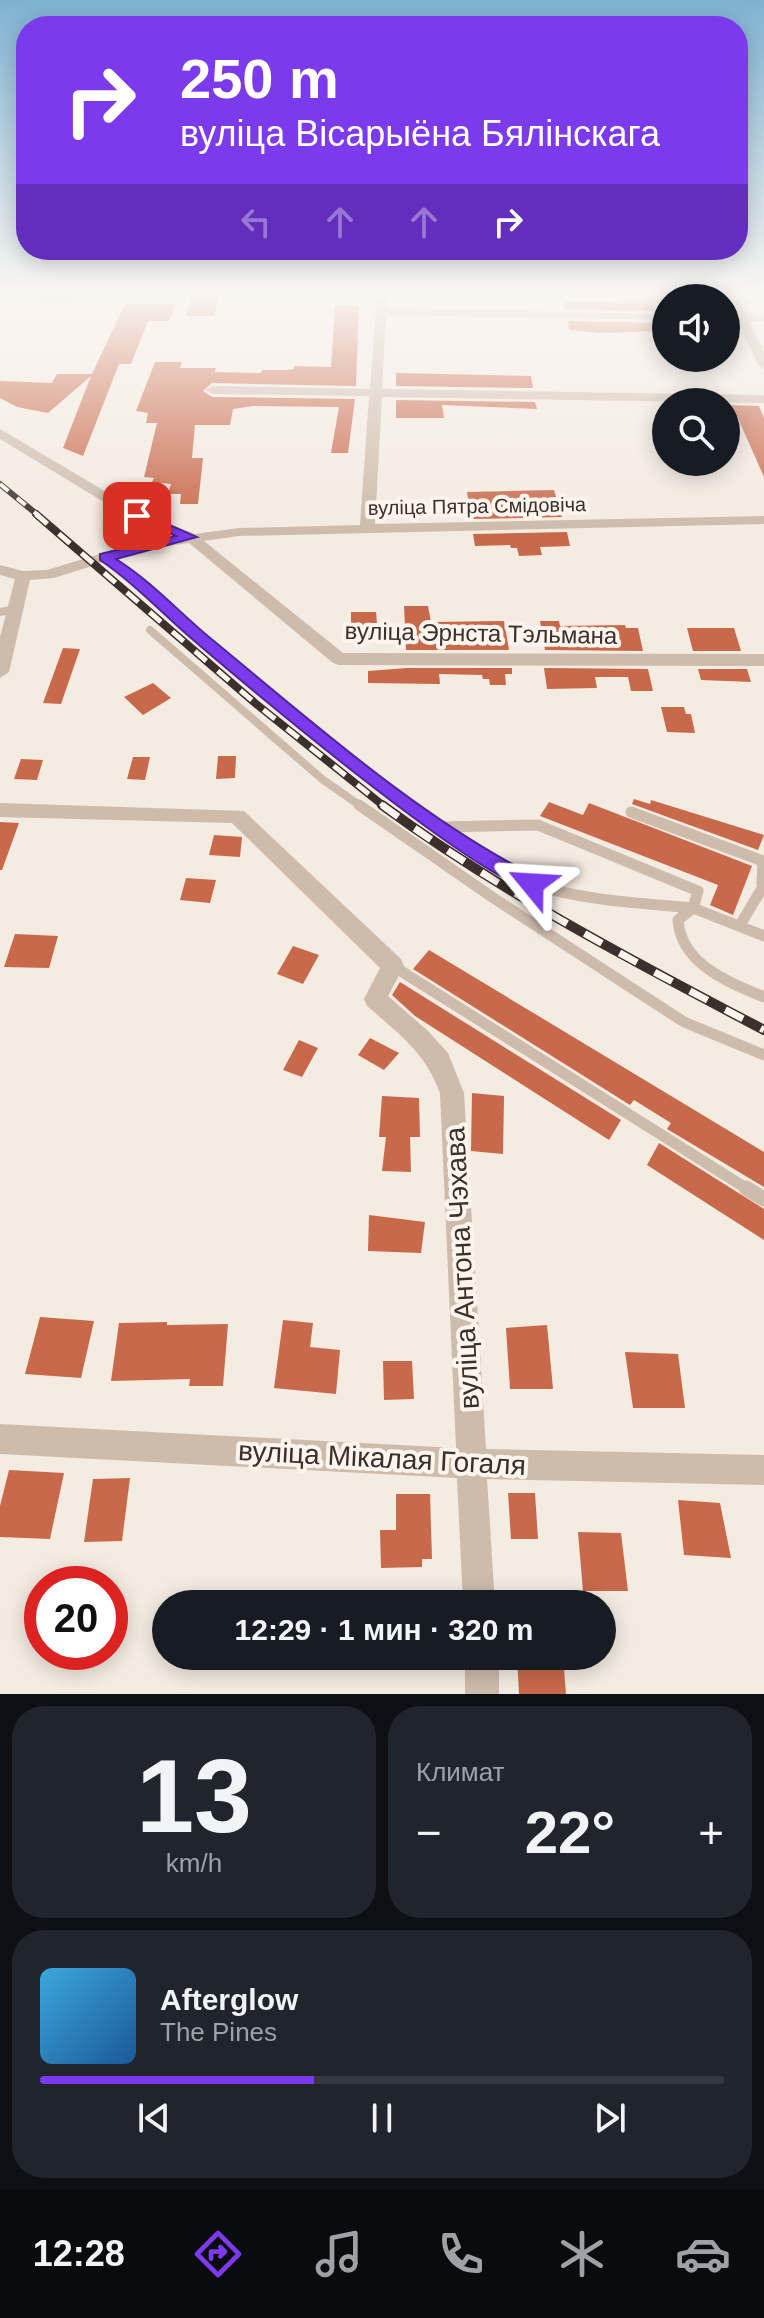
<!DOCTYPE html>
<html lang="ru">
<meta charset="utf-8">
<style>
:root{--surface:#171b24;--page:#20242c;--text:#f1f3f6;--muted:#9ea1a6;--line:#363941;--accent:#7c3aed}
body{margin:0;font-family:Helvetica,sans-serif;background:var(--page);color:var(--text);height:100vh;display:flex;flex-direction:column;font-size:30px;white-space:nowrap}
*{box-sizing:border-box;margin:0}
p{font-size:26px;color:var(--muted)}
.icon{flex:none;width:44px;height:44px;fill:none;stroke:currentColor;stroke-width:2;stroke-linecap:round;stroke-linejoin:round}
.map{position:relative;height:1694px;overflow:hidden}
.panel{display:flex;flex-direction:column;gap:12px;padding:12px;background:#0d0f14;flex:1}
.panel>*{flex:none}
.guide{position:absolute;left:16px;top:16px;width:732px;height:244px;border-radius:32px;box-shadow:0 4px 20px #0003;background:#7c3aed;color:#fff;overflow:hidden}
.fabs{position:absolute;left:652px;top:284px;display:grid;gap:16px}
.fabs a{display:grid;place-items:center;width:88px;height:88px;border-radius:50%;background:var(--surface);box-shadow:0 4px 20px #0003;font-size:40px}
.speed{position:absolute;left:24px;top:1566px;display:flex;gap:16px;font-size:40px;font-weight:700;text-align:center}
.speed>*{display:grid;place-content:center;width:104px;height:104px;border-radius:50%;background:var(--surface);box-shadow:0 4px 20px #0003;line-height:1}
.speed .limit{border:12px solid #d22;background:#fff;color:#111}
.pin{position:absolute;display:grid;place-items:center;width:68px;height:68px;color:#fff;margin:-34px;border-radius:16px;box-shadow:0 4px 12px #0006}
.me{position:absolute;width:88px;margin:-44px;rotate:297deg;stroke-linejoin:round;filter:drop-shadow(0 0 6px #0008)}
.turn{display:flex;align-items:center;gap:28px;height:168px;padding:0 32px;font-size:36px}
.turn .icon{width:104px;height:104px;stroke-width:2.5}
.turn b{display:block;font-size:56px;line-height:68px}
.lanes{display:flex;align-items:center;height:76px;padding:0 32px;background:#0003;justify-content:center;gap:40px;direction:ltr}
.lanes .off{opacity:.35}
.big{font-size:60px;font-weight:800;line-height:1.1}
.panel .widget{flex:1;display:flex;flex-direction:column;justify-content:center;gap:12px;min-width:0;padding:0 28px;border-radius:32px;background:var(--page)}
.panel .dial{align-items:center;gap:0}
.dial b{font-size:104px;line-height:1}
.song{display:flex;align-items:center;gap:24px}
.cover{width:96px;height:96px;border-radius:12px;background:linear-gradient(135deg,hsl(200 70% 55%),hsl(210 70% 35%))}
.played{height:8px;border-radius:4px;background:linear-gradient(90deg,var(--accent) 40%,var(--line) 40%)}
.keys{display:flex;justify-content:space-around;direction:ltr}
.heat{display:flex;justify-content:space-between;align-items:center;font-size:44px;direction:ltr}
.panel .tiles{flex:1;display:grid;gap:12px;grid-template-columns:1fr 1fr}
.widget:last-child{grid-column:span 2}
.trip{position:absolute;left:152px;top:1590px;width:464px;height:80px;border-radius:40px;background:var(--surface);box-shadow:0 4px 20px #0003;font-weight:800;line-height:80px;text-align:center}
.tab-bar{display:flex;height:128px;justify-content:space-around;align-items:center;background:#090b0e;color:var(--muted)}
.tab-bar .icon{width:56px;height:56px}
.tab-bar .selected{color:var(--accent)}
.tab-bar b{font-size:36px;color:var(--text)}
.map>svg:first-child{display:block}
</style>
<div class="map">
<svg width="764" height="1694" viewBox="0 0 764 1694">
<rect width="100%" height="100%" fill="#f4ebe1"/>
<g fill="#c8694b">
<path d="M192 295H219L214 316H186Z"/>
<path d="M623 299 652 301 655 311 565 309 564 302 624 303Z"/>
<path d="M125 304H176L169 321H148L131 364H119L83 456 63 448 91 376 48 413 17 407 0 398V381L52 383 57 374H92Z"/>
<path d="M335 306H359L356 386 212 383 203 391 212 397 355 399 348 453H331L339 407 253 406 233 409 230 425H195L192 458H203L198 504H180L181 494H168L171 484 152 482 154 478 144 477 157 423H146L148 413 136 411 155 362H182L180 368H216L215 372 261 373 262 370H286L294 369V366L331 367Z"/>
<path d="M568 321 659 323 662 331 600 333 569 330Z"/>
<path d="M396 373 531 376 533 388 396 386Z"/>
<path d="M396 400 535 402 537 409 442 405 444 418H396Z"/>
<path d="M726 405 759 406 764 418V477L737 416H726Z"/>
<path d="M554 490 562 517 471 519 467 492Z"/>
<path d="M567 532 570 546 540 547 542 555 519 556 517 548H511L510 545 475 546 473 534Z"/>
<path d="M404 606H428L431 622 504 621 509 650H406Z"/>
<path d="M351 612H376L378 636 351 637Z"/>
<path d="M540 621H559L560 626 625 625 626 628H638L643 651 545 650Z"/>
<path d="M687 628H734L741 651H693Z"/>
<path d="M63 648 80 649 61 704 43 703Z"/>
<path d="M407 668H512V674H505L506 685H490L489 679H483L482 675 439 674 440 684 368 683V671Z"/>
<path d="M544 668 648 669 653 691H631L628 677H595L597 688 547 689Z"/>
<path d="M698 669H747L751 682 701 680Z"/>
<path d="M153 683 171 698 143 715 124 697Z"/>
<path d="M661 707H684L686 714H691L695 733 667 732Z"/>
<path d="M218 756H236L235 778 216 779Z"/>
<path d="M133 757H150L145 780 127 779Z"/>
<path d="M21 759 43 760 37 780 14 779Z"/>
<path d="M634 799 650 804 651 800 764 835 758 850 632 804Z"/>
<path d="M549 802 583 815 589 803 752 866 733 915 710 905 718 885 540 816Z"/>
<path d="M0 822 19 823 2 870H0Z"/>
<path d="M214 835 242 837 240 857 209 855Z"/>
<path d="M186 878 216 880 210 903 180 900Z"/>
<path d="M15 934 58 936 49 968 4 967Z"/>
<path d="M293 946 319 955 303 984 277 974Z"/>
<path d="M429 950 764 1152V1187L667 1129 671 1123 634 1100 630 1105 413 969Z"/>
<path d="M400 982 621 1120 609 1140 415 1016 392 995Z"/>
<path d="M370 1038 399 1053 384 1070 358 1055Z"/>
<path d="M299 1040 318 1048 302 1077 283 1070Z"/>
<path d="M472 1093 504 1096 503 1154 471 1151Z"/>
<path d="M382 1096 419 1098 420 1137H410L411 1172 382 1171 386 1137H379Z"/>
<path d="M659 1143 764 1209V1240L647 1165Z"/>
<path d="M369 1215 425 1222 421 1253 368 1251Z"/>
<path d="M40 1317 94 1321 81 1378 25 1374Z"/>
<path d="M283 1320 313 1323 310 1347 340 1350 336 1394 274 1388Z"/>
<path d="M167 1322V1325L228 1324 223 1386H189L190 1379 111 1381 119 1323Z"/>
<path d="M547 1325 553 1389H510L506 1328Z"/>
<path d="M625 1352 678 1354 685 1408H633Z"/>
<path d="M383 1361H412L414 1399 384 1400Z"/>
<path d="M9 1470 64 1473 50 1539 0 1537V1506Z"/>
<path d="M130 1478 122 1541 84 1542 93 1479Z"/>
<path d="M508 1493H535L538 1539H511Z"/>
<path d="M396 1494H430L432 1559H422V1567L381 1568 380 1530H396Z"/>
<path d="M678 1500 720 1503 731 1558 684 1555Z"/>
<path d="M578 1532 621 1533 628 1591H583Z"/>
<path d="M517 1656H563L566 1694H519Z"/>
</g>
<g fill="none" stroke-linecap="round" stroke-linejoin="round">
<path stroke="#cdbbac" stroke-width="6" d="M26 295 53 300 72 299 74 295"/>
<g stroke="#cdbbac" stroke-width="8">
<path d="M105 557C146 584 180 620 218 652 281 706 345 756 410 807"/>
<path d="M0 612 16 609"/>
<path d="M150 630 322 779 362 807"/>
</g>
<g stroke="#cdbbac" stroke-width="11">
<path d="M359 805 495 899 684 1022 764 1055"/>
<path d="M408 805C444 831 491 870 533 884 584 901 640 903 693 908L698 891 538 825 441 827"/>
<path d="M631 812 763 861 762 884"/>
<path d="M740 925 764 885"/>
<path d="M764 936 693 908 678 920C681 964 728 982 764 997"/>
<path d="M393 966 749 1190"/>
</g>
<path stroke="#cdbbac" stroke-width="15" d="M746 1188 764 1199"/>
<g fill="#cdbbac" fill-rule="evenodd">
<path d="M377 295H387V308L666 314V320L386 315 382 389 764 395V403L382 397 375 524 764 516V524L239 536 204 541 343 653 764 654V666L339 665 333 663 189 543 146 549 54 578 30 580 9 672 0 678V637L15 579 0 575V565L23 571 47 570 139 542 175 536 132 519 0 439V429L142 513 195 534 239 528 360 525 369 396 212 394 206 390 212 386 370 389Z"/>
<path d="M726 295H736L746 315H764V321H749L764 352V369L758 365 738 321H726V315H734Z"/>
<path d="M0 803 244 811 401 959 404 966 388 996 428 1031 448 1053 464 1093 486 1449 764 1455V1485L487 1479 495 1604H463L457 1478 0 1454V1424L456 1448 440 1093C425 1052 399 1034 367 1006L364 999 380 968 232 823 0 817Z"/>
<rect x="465" y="1656" width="34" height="38"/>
</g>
<g stroke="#3b302b" stroke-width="6">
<path id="rail-far2" d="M0 484 39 516"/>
</g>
<g stroke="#3b302b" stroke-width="8">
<path id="rail-far1" d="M36 514 255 703 385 807"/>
</g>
<g stroke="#3b302b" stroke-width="10">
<path id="rail" d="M382 805C502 893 633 961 764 1030"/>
</g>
<use href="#rail-far2" stroke="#fbf5ee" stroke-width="4" stroke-dasharray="11" stroke-linecap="butt"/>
<use href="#rail-far1" stroke="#fbf5ee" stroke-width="5" stroke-dasharray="15" stroke-linecap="butt"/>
<use href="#rail" stroke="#fbf5ee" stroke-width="7" stroke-dasharray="20" stroke-linecap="butt"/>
</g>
<linearGradient id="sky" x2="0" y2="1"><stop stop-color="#7eb2d2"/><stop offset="0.55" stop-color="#faf6f2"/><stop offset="1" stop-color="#faf6f2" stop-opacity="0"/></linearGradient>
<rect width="764" height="532" fill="url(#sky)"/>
<path fill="#7c3aed" stroke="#51269a" stroke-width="2" d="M132 513H142L197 537 116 559C151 581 178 611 209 637 310 720 423 821 539 878L542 884 539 889C501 902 225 668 183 631 155 606 131 581 100 560V554L176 536 132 518Z"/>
<g text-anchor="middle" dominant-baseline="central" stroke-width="8" stroke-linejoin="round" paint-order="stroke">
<g font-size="20" fill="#3b302b" stroke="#fbf5ee">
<text transform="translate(477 506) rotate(-1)">вуліца Пятра Смідовіча</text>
</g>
<g font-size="24" fill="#3b302b" stroke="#fbf5ee">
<text transform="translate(481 633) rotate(1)">вуліца Эрнста Тэльмана</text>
</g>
<g font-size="28" fill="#3b302b" stroke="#fbf5ee">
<text transform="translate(462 1268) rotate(-93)">вуліца Антона Чэхава</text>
<text transform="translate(382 1458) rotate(3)">вуліца Мікалая Гогаля</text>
</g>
</g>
</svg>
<div class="fabs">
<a><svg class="icon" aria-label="sound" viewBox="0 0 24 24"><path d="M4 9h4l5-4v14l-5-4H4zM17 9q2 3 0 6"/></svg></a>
<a><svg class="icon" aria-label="search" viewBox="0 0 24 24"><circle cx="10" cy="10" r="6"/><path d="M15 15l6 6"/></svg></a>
</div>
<div class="speed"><div class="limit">20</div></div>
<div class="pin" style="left:137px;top:516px;background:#d93025"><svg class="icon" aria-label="arrive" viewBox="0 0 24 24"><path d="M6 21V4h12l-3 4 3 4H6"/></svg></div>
<svg class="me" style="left:532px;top:884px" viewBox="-20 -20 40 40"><path d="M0-17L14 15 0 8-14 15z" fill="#7c3aed" stroke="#fff" stroke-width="4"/></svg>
<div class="trip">12:29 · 1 мин · 320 m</div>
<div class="guide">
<div class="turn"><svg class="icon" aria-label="right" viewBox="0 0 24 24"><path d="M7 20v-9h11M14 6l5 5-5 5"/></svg><div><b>250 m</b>вуліца Вісарыёна Бялінскага</div></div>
<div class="lanes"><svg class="icon off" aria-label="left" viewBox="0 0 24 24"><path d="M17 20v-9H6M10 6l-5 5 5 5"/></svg><svg class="icon off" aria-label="ahead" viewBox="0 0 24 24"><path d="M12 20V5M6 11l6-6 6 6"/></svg><svg class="icon off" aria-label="ahead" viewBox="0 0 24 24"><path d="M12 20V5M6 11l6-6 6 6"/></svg><svg class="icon" aria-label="right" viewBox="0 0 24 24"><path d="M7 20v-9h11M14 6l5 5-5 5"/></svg></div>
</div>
</div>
<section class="panel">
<div class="tiles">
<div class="widget dial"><b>13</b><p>km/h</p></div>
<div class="widget"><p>Климат</p>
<div class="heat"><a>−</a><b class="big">22°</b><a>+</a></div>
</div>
<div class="widget">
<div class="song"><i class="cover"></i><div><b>Afterglow</b><p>The Pines</p></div></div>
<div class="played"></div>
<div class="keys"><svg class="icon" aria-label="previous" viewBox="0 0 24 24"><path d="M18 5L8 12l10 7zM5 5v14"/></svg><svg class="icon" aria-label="pause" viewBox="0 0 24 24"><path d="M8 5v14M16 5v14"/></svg><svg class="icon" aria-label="next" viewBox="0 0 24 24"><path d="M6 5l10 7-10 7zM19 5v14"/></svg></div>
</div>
</div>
</section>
<nav class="tab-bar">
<b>12:28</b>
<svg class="icon selected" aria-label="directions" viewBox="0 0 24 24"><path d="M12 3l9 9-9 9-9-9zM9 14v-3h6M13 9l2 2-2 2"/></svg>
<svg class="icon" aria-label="music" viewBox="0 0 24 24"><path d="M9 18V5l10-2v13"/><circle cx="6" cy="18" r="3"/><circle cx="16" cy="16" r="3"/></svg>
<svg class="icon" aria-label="phone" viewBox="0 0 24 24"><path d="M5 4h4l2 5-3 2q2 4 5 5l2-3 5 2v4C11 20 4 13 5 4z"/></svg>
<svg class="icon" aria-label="climate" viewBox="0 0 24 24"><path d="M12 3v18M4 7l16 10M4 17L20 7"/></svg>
<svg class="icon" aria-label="car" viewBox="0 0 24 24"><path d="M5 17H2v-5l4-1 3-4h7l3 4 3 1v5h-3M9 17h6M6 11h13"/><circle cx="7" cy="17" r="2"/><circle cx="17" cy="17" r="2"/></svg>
</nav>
